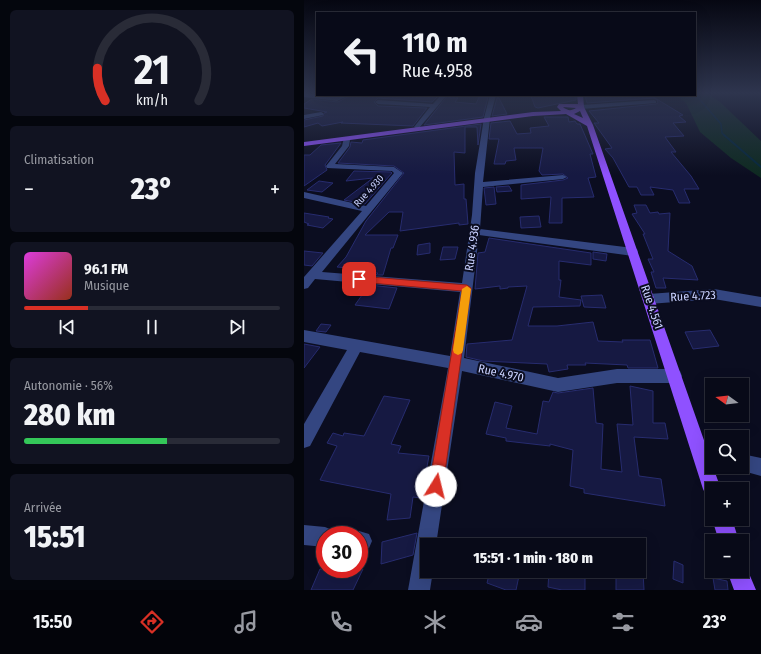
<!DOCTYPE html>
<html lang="fr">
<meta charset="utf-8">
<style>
:root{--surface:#080a18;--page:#111321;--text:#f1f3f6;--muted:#989aa2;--line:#292b37;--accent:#d93025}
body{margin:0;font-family:"Fira Sans Condensed",sans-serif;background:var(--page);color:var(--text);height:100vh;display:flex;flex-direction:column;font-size:15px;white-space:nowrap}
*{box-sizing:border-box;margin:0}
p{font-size:13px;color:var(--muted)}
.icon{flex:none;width:22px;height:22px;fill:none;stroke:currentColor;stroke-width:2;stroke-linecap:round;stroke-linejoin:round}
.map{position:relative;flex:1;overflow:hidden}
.sheet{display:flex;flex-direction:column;gap:10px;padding:10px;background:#04060d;width:304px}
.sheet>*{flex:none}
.banner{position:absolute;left:12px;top:12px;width:380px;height:84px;border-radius:0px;box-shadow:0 4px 16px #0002,0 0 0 1px var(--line);background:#080a18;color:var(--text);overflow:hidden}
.needle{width:26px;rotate:285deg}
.controls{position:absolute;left:401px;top:378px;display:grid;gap:8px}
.controls a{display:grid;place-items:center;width:44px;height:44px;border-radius:0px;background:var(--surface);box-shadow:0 4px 16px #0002,0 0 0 1px var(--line);font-size:20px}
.speed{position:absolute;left:12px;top:526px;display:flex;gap:8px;font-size:20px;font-weight:700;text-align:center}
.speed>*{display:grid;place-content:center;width:52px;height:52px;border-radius:50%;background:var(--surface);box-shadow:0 4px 16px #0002,0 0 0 1px var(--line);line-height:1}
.speed .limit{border:6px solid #d22;background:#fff;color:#111}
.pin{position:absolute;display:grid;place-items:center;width:34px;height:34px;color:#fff;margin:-17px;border-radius:8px;box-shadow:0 2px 6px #0006}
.me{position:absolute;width:44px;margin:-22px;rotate:9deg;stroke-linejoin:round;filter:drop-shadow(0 0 3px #0008)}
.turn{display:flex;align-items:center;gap:14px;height:84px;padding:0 20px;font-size:18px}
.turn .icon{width:52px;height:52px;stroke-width:2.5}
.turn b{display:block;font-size:28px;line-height:34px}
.big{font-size:30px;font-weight:800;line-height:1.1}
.sheet .card{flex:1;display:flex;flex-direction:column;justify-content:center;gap:6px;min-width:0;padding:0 14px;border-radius:6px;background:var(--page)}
.sheet .dial{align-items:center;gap:0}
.dial svg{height:104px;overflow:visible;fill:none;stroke:var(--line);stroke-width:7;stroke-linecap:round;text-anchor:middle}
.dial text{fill:var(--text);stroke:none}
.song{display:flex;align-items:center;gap:12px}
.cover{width:48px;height:48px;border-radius:6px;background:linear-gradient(135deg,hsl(300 70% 55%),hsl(10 70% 35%))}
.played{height:4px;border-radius:2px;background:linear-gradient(90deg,var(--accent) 25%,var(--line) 25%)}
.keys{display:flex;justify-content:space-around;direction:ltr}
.heat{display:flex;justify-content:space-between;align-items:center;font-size:22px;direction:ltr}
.charge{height:6px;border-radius:3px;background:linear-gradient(90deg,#34c759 56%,var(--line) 0)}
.trip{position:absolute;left:116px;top:538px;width:226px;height:40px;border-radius:0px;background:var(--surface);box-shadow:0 4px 16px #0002,0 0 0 1px var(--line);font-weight:800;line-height:40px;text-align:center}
.dock{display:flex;height:64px;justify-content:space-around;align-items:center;background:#03040a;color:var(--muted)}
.dock .icon{width:28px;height:28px}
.dock .current{color:var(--accent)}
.dock b{font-size:18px;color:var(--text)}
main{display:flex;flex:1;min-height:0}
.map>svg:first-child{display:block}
</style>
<main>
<section class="sheet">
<div class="card dial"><svg viewBox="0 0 100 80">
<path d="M14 69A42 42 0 1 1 86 69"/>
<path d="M14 69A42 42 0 0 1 8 44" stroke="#d93025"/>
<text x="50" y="56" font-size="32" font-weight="700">21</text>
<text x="50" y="72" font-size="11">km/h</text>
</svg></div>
<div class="card"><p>Climatisation</p>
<div class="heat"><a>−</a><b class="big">23°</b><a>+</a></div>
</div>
<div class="card">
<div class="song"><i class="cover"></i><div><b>96.1 FM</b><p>Musique</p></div></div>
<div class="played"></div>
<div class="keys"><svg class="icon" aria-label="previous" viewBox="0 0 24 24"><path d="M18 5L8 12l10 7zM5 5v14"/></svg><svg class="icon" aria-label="pause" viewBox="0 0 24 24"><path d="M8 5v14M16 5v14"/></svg><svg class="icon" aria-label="next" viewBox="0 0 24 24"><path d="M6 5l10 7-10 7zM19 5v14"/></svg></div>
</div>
<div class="card"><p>Autonomie · 56%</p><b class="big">280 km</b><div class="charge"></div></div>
<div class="card"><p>Arrivée</p><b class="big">15:51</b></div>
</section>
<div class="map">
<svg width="457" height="590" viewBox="0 0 457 590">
<rect width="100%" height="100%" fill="#0b0d20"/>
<path fill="#0e2a21" d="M391 93H403L416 102 457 141V178L427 158 396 132 382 103 372 95H391Z"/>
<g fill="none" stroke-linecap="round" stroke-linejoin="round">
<path stroke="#06293e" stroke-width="1.5" d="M391 94 417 124 418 133 421 136"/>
<path stroke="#06293e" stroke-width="2" d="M420 135 457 167"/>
</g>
<g fill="#161942" stroke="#272c6f">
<path d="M47 95H135L128 102 74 98 70 102 74 106 123 108 109 126 37 123 39 122 18 126 14 123 0 127V120L19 116 20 113 23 112 0 108V104L8 99 34 102Z"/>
<path d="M144 95H146V98H154L151 102 172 104 175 97H184L179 117 120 125Z"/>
<path d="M251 95H272V100L234 108 231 107 227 96Z"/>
<path d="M281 95H346L379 115 375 116 382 122 369 123 380 136 361 137 372 152H367L387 176 395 189H380L386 203H375L369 190 346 187 350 195H337L333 187H325L309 158 301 149 308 148 290 123H295L285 111 352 104 354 103 353 100 350 98 283 103Z"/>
<path d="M193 98H195L203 114 188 116Z"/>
<path d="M240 117H264L265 122 271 121 273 124H276L289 154H286L292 177 284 178 290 197 258 198V223H245L247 197 217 199V185L259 180 264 178 259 174 238 175 235 171 239 148H210L212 160 202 161 201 164H190L195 139H185L187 123 206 121 213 134 227 133 226 128 245 126Z"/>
<path d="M177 124 174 145 173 127H161V153L150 152 151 185 160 184V199H162L164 224 155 225V223L96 231 99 212H85L61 235H94L89 248H87L79 275H72L74 273H55L56 269 33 267 42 257 62 221 100 173 90 166 34 163 46 147 47 142 58 143 59 140Z"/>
<path d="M37 143 21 165 23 170 0 186V155H6L17 145Z"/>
<path d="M50 171 87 172 88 173 61 204 40 200 69 178 42 181Z"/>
<path d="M15 181 29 183 18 192 3 190Z"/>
<path d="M205 186 208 191 193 192 192 187Z"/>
<path d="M190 187 192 204 182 205 180 188Z"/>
<path d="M330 205H342L346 213 354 212 355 214 366 213 364 251 388 266 394 280 359 278 362 288H352L347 272H350L344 259H349L339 234H341L328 214 333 213Z"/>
<path d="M0 213 25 217 24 218 29 219 19 228 3 225 5 224 0 222Z"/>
<path d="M235 216 237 227 217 228 216 217Z"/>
<path d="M185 238 287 253V265L255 261V280H257L255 297 277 300 276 306 229 307 224 326H253L289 322 294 341 319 342 318 340H346L354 368H324L323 365 281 363 282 365H263L264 369 245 372 243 364 179 361 162 357 163 344 208 340 223 286 204 287V288L196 289V286L171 289 174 253 181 252Z"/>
<path d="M126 243V253L113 255 114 245Z"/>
<path d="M139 247H154L151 259 136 260Z"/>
<path d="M0 251 19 253 8 266 0 265Z"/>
<path d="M289 252 303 254 302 261 289 259Z"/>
<path d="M65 285 93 288 85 309 51 305Z"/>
<path d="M298 295 302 308 280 307 277 296Z"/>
<path d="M17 324 27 325 22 332 12 331Z"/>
<path d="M406 330 415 346 389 349 381 332Z"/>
<path d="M0 344 16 347 0 368Z"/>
<path d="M326 386 349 391V423H361L364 439 330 437 335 476 357 479 361 506 280 493V489L266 486 269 450 246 444V446L202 441V438L182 434 191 402 208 406 202 428 233 434 239 401 245 402 249 392 254 393 289 388 292 423 299 424 297 469 318 472 313 424 329 425Z"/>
<path d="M80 396 106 400 87 444 97 446 94 453 125 456 117 498 109 497 106 518 83 520 87 494 16 480 33 446 23 443 29 433 39 436 40 433 60 436Z"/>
<path d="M113 533 109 555 77 564 78 542Z"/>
<path d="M370 561 379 565V583L369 579Z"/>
<path d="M16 569H59L49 590H7Z"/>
<path d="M186 571H216L212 590H202L183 583Z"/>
<path d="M245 571H281V590H258L244 587Z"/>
<path d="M312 571 339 572 340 590H312Z"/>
<path d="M409 578 423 581 424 590H411Z"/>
</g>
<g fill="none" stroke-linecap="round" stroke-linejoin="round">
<g fill="#344681" fill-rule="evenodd">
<path d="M0 93 32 97 38 95H46L33 101 0 97Z"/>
<path d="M137 95H143L115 128 113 129 110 127 126 107 74 104 71 102 74 100 129 104Z"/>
<path d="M186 95H192L186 118 179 182 259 175 263 177 259 179 179 187 176 229 329 248 333 249 334 252 333 255 329 256 175 235 160 358 254 378 313 369H371L376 371 378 376 376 381 371 383H313L254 392 158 371 132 545H123V571H129L126 590H104L144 368 56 352 6 446 0 448V424L43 350 0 342V330L146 356 156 292 11 279 4 288 0 289V277L58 211 0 198V192L62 206 90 173 88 171 23 168 22 166 38 146 40 138H44L46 140 45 146 31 164 90 167 99 173 18 272 158 283 168 215 171 173 180 118Z"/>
<path d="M350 100 352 101V103L277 109 274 107 277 105Z"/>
<path d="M17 112 19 113V115L0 119V115Z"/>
<path d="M410 289 457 297V307L410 299 345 304 341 302 339 299 341 296 345 294Z"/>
<path d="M438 454 457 458V476L432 469 431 467H438Z"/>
<path d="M0 525 21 527 28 530 30 535H21V547L0 545Z"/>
<path d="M55 531 65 534 68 541 65 548 55 551V535H47Z"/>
</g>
<g fill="#8f51ff" fill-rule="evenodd">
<path d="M273 95H279L280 107 289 125 408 463V467H409L417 489H408V498L402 495 399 489 283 126 262 114 229 116 0 146V142L229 112 257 111 253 107 255 104H274ZM259 107 272 108C267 111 264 111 259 107ZM276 111 279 118 270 114Z"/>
<path d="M408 519H428L435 541H415Z"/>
<path d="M438 562 441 564 452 590H430L423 571H438Z"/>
</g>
</g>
<linearGradient id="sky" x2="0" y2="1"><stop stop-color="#060712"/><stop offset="0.53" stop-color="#2e354e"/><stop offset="1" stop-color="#2e354e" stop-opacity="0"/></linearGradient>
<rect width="457" height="175" fill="url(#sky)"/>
<path fill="#d93025" stroke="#8d1f18" d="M55 276 163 285 167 288 139 486 137 491 132 493 127 491 125 486 158 291 55 282 51 279Z"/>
<path fill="#f59e0b" d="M163 286 167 289 159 350 158 353 154 355 150 353 149 350 158 289Z"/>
<g text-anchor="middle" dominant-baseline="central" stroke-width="4" stroke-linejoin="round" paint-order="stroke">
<g font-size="10" fill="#cad2ff" stroke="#0b0d20">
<text transform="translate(65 191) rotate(-48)">Rue 4.930</text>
</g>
<g font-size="12" fill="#cad2ff" stroke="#0b0d20">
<text transform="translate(168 248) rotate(-82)">Rue 4.936</text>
<text transform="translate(389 296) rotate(-3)">Rue 4.723</text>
<text transform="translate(348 307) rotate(71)">Rue 4.561</text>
<text transform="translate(197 373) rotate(12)">Rue 4.970</text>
</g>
</g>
</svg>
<div class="controls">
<a><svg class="needle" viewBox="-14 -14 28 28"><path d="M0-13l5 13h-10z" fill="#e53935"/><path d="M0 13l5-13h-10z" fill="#989aa2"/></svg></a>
<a><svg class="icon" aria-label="search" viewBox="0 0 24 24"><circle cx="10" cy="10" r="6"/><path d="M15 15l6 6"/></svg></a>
<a>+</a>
<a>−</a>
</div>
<div class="speed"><div class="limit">30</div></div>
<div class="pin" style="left:55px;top:279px;background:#d93025"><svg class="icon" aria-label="arrive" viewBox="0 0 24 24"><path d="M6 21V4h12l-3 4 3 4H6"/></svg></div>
<svg class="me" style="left:132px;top:486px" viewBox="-20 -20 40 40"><circle r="19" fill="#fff"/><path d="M0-13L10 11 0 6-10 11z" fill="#d93025"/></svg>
<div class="trip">15:51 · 1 min · 180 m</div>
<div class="banner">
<div class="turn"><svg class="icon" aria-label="left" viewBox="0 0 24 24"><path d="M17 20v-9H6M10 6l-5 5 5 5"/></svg><div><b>110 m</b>Rue 4.958</div></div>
</div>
</div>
</main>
<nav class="dock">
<b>15:50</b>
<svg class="icon current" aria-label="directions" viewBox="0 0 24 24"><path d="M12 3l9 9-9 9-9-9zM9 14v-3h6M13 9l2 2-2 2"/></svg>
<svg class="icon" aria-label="music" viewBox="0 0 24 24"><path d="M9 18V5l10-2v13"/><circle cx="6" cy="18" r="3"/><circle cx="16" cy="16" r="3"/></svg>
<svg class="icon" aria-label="phone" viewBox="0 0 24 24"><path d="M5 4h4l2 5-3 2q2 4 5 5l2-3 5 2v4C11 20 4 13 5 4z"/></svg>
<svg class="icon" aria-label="climate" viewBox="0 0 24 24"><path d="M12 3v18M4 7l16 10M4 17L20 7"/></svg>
<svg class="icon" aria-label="car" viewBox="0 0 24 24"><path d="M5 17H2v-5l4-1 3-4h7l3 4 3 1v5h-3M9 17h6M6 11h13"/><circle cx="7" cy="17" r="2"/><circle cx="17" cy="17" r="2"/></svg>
<svg class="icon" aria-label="filters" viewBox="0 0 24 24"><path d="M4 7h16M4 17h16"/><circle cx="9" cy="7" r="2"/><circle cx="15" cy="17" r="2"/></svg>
<b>23°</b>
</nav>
